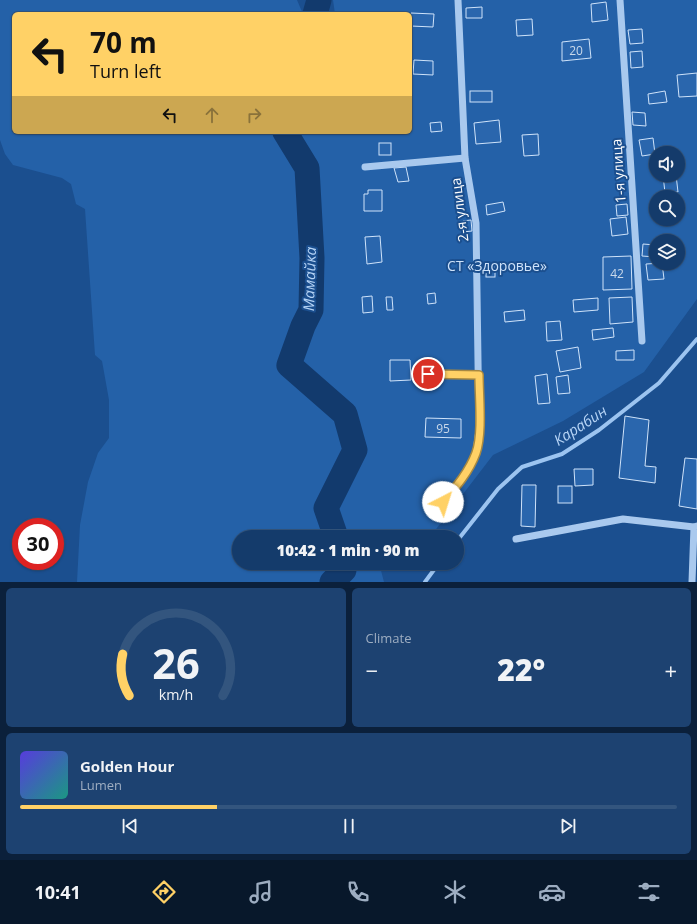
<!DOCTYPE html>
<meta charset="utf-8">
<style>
:root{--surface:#143b6b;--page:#1d4271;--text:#f1f3f6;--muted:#9dadc1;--line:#33557e;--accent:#ffd166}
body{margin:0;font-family:"Open Sans",sans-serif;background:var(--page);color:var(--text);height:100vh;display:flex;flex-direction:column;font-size:15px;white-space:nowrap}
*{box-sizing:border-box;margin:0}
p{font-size:13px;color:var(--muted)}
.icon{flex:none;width:22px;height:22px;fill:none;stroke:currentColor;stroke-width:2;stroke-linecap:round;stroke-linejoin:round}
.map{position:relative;height:582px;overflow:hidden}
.drawer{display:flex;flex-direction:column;gap:6px;padding:6px;background:#0b203b;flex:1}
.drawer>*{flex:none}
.banner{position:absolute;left:12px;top:12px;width:400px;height:122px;border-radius:6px;box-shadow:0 1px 3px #0004,0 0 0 1px var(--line);background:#ffd166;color:#111;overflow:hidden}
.buttons{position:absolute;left:649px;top:146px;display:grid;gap:8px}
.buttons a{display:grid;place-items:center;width:36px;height:36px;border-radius:50%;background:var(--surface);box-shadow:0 1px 3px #0004,0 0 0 1px var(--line);font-size:20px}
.speed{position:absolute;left:12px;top:518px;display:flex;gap:8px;font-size:20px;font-weight:700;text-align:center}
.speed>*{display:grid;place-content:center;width:52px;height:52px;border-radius:50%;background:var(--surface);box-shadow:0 1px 3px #0004,0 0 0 1px var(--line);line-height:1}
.speed .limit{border:6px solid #d22;background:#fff;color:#111}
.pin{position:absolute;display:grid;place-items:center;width:34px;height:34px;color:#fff;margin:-17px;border:2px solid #fff;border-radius:50%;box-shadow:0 1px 4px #0007}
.me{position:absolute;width:44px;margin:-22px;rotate:40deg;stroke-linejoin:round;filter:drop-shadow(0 0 3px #0008)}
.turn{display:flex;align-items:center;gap:14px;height:84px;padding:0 12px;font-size:18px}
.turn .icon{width:52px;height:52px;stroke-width:2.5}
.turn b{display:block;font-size:28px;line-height:34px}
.lanes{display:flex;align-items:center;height:38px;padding:0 12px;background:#0003;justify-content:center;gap:20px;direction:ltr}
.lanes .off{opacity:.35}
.big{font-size:30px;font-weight:800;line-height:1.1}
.drawer .card{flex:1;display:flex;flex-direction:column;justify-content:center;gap:6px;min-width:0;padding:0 14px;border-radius:6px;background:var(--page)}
.drawer .dial{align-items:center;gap:0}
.dial svg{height:104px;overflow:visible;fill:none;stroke:var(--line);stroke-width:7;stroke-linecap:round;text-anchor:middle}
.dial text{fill:var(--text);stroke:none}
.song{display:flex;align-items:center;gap:12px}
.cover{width:48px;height:48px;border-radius:6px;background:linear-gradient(135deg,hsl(250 70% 55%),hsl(170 70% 35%))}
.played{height:4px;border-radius:2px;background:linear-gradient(90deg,var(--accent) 30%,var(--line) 30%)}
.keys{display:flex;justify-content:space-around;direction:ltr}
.heat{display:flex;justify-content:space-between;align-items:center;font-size:22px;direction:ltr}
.drawer .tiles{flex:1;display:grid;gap:6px;grid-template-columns:1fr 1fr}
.card:last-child{grid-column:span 2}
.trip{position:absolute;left:232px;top:530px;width:232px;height:40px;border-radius:20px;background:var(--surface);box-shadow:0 1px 3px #0004,0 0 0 1px var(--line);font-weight:800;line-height:40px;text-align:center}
.tabs{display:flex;height:64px;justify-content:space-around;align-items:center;background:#08182b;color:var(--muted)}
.tabs .icon{width:28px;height:28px}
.tabs .selected{color:var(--accent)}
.tabs b{font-size:18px;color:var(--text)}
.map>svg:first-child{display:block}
</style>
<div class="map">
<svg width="697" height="582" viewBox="0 0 697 582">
<rect width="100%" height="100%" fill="#1b4f8f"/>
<path fill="#2461a8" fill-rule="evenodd" d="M0 0H297L303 14H14V132H410V14H335L333 0H697V299L644 372 563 421 493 455 430 537H239V563H379L384 582H77L80 525 88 482 98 453 109 438V400L104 372 102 361 95 355 85 209 76 204 71 184 62 178 13 165 5 154 0 140ZM656 153H678V175H656ZM656 197H678V219H656ZM656 241H678V263H656Z"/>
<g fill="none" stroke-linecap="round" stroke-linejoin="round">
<g stroke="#9cc4f0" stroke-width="4">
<path d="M457 541 498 489 522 467 562 454 599 430 659 383 697 339"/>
<path d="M425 582 439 563"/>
</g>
<g stroke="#123a6d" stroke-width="25">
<path d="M315 14 319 0"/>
<path d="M285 132 307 168 312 258 311 310 303 326 289 365 345 414 355 450 326 508 336 537"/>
<path d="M332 582 344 570V563"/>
</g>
</g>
<g fill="#2a66ad" stroke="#cfe3fa">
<path d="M606 2 608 20 592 22 591 4Z"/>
<path d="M482 7V18H466V8Z"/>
<rect x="362" y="12" width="11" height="2"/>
<path d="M411 13 434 14 433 27 411 26Z"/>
<path d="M532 19 533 35 517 36 516 20Z"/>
<path d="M642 29 643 43 630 44 628 30Z"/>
<path d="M589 39 591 58 562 61V42Z"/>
<path d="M642 51 643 67 631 68 630 52Z"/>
<path d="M414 60 433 61V75L413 74Z"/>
<path d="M697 73V96L679 97 677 75Z"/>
<rect x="470" y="91" width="22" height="11"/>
<path d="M665 91 667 102 649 104 648 94Z"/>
<path d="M632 112 645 113 646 126 633 125Z"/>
<path d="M499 120 501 142 476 144 474 123Z"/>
<path d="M441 122 442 131 431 132 430 123Z"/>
<path d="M538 134 539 155 524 156 522 135Z"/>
<path d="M653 138 655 154 642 156 639 140Z"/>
<rect x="379" y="143" width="12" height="12"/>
<path d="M406 167 409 181 398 182 394 168Z"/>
<path d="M663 175H676L678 192 665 193Z"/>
<path d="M368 190H382V211H364V194H368Z"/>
<path d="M503 202 505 211 487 215 486 205Z"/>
<path d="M627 204 628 215 617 216 616 205Z"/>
<path d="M626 217 628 234 612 236 610 219Z"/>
<path d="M471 220 472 231 463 232V221Z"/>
<path d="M380 236 382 262 367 264 365 237Z"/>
<path d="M643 244 656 245V257L642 256Z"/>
<path d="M631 256 632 289 603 290V257Z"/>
<path d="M662 263 664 279 648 280 646 264Z"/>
<rect x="486" y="265" width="9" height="12"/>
<path d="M435 293 436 303 428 304 427 294Z"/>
<path d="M372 296 373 312 363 313 362 297Z"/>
<path d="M386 297H392L393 310H387Z"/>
<path d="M632 297 633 322 610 324 609 298Z"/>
<path d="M598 298V310L574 312 573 300Z"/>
<path d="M524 310 525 320 505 322 504 312Z"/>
<path d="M560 321 562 340 547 341 546 322Z"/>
<path d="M613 328 614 337 593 340 592 330Z"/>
<path d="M578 347 581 368 560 372 556 351Z"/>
<path d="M634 350V360H616V351Z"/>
<path d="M390 360H410L411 380 390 381Z"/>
<path d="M547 374 550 403 538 404 535 376Z"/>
<path d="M568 375 570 393 558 394 556 377Z"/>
<path d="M625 416 649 420 645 466 656 467 655 483 619 478Z"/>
<path d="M426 418 461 419V438L425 437Z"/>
<path d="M685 458 697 459V509L679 506Z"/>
<path d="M574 469H593V485L575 486Z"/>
<path d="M522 485H536L535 527 521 526Z"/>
<rect x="558" y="486" width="14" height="17"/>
</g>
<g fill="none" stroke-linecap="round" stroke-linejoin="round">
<g stroke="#a9c9ee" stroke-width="7">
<path d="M620 0 642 341"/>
<path d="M365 167 465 158"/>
<path d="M428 374 479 375"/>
<path d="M443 502 463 479 476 452 479 430 476 223 465 158 458 0"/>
<path d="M516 539 623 519 694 527"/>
<path d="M692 582 694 527 697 526"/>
</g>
</g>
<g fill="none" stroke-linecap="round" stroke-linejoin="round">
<g stroke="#a68842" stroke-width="10">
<path id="route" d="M428 374 479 375C479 397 483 433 476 453 469 472 456 487 443 502"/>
</g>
<use href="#route" stroke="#ffd166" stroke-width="7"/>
</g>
<g text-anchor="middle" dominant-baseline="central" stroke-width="4" stroke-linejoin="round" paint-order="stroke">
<g font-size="12" fill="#cad9ea">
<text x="576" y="50">20</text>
<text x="617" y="273">42</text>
<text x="443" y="428">95</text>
</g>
<g font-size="14" fill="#fff" stroke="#1b4f8f">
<text transform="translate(618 171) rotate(-94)">1-я улица</text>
<text transform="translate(459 210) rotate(-97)">2-я улица</text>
</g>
<g font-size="14" fill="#cfe3fa" stroke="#1b4f8f">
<text x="497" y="265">СТ «Здоровье»</text>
</g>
<g font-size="15" font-style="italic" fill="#b5d3f5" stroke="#1b4f8f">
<text transform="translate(309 279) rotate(-88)">Мамайка</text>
<text transform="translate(580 425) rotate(-33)">Карабин</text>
</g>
</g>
</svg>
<div class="buttons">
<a><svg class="icon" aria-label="sound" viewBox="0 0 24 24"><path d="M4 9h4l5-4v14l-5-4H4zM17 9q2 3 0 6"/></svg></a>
<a><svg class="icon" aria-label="search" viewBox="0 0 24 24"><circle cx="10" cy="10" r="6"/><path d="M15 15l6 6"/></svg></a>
<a><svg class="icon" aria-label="layers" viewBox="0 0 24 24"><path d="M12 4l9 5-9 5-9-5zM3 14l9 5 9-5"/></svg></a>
</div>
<div class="speed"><div class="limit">30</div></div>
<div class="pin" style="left:428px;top:374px;background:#d93025"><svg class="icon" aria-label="arrive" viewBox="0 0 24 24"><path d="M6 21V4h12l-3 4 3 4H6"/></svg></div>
<svg class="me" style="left:443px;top:502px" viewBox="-20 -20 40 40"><circle r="19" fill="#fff"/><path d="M0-13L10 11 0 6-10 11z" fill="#ffd166"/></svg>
<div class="trip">10:42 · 1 min · 90 m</div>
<div class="banner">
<div class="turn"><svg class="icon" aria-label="left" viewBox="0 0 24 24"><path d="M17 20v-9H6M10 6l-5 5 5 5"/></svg><div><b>70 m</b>Turn left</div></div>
<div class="lanes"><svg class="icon" aria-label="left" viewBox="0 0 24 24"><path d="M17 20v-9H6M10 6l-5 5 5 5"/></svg><svg class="icon off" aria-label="ahead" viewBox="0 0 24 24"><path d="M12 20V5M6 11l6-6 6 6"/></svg><svg class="icon off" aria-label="right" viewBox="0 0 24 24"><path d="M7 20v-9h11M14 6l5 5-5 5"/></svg></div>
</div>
</div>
<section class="drawer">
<div class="tiles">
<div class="card dial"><svg viewBox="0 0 100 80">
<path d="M14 69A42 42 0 1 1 86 69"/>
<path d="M14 69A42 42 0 0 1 9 37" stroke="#ffd166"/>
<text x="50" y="56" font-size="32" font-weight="700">26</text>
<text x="50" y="72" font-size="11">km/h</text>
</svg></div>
<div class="card"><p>Climate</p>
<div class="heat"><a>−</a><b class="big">22°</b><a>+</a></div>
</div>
<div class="card">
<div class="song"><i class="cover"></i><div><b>Golden Hour</b><p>Lumen</p></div></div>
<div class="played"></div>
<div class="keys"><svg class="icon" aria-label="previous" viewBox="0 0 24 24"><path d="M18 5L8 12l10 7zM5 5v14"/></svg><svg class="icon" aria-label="pause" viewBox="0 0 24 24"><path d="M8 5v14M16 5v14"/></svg><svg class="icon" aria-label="next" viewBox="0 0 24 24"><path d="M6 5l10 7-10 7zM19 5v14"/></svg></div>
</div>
</div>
</section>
<nav class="tabs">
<b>10:41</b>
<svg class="icon selected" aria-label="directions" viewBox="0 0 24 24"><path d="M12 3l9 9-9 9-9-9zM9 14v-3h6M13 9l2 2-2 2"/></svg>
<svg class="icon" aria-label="music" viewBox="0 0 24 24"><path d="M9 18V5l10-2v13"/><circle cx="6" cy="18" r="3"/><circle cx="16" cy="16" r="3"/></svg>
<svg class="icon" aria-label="phone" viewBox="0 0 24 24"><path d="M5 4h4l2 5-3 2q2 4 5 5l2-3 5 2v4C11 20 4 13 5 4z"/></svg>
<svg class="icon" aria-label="climate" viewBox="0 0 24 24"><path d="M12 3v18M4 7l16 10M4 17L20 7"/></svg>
<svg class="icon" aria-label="car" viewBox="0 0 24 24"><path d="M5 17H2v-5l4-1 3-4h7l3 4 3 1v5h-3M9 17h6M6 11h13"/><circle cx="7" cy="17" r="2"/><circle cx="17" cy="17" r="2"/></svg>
<svg class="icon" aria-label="filters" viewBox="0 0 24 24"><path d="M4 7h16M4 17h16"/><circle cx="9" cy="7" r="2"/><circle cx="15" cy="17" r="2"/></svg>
</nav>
